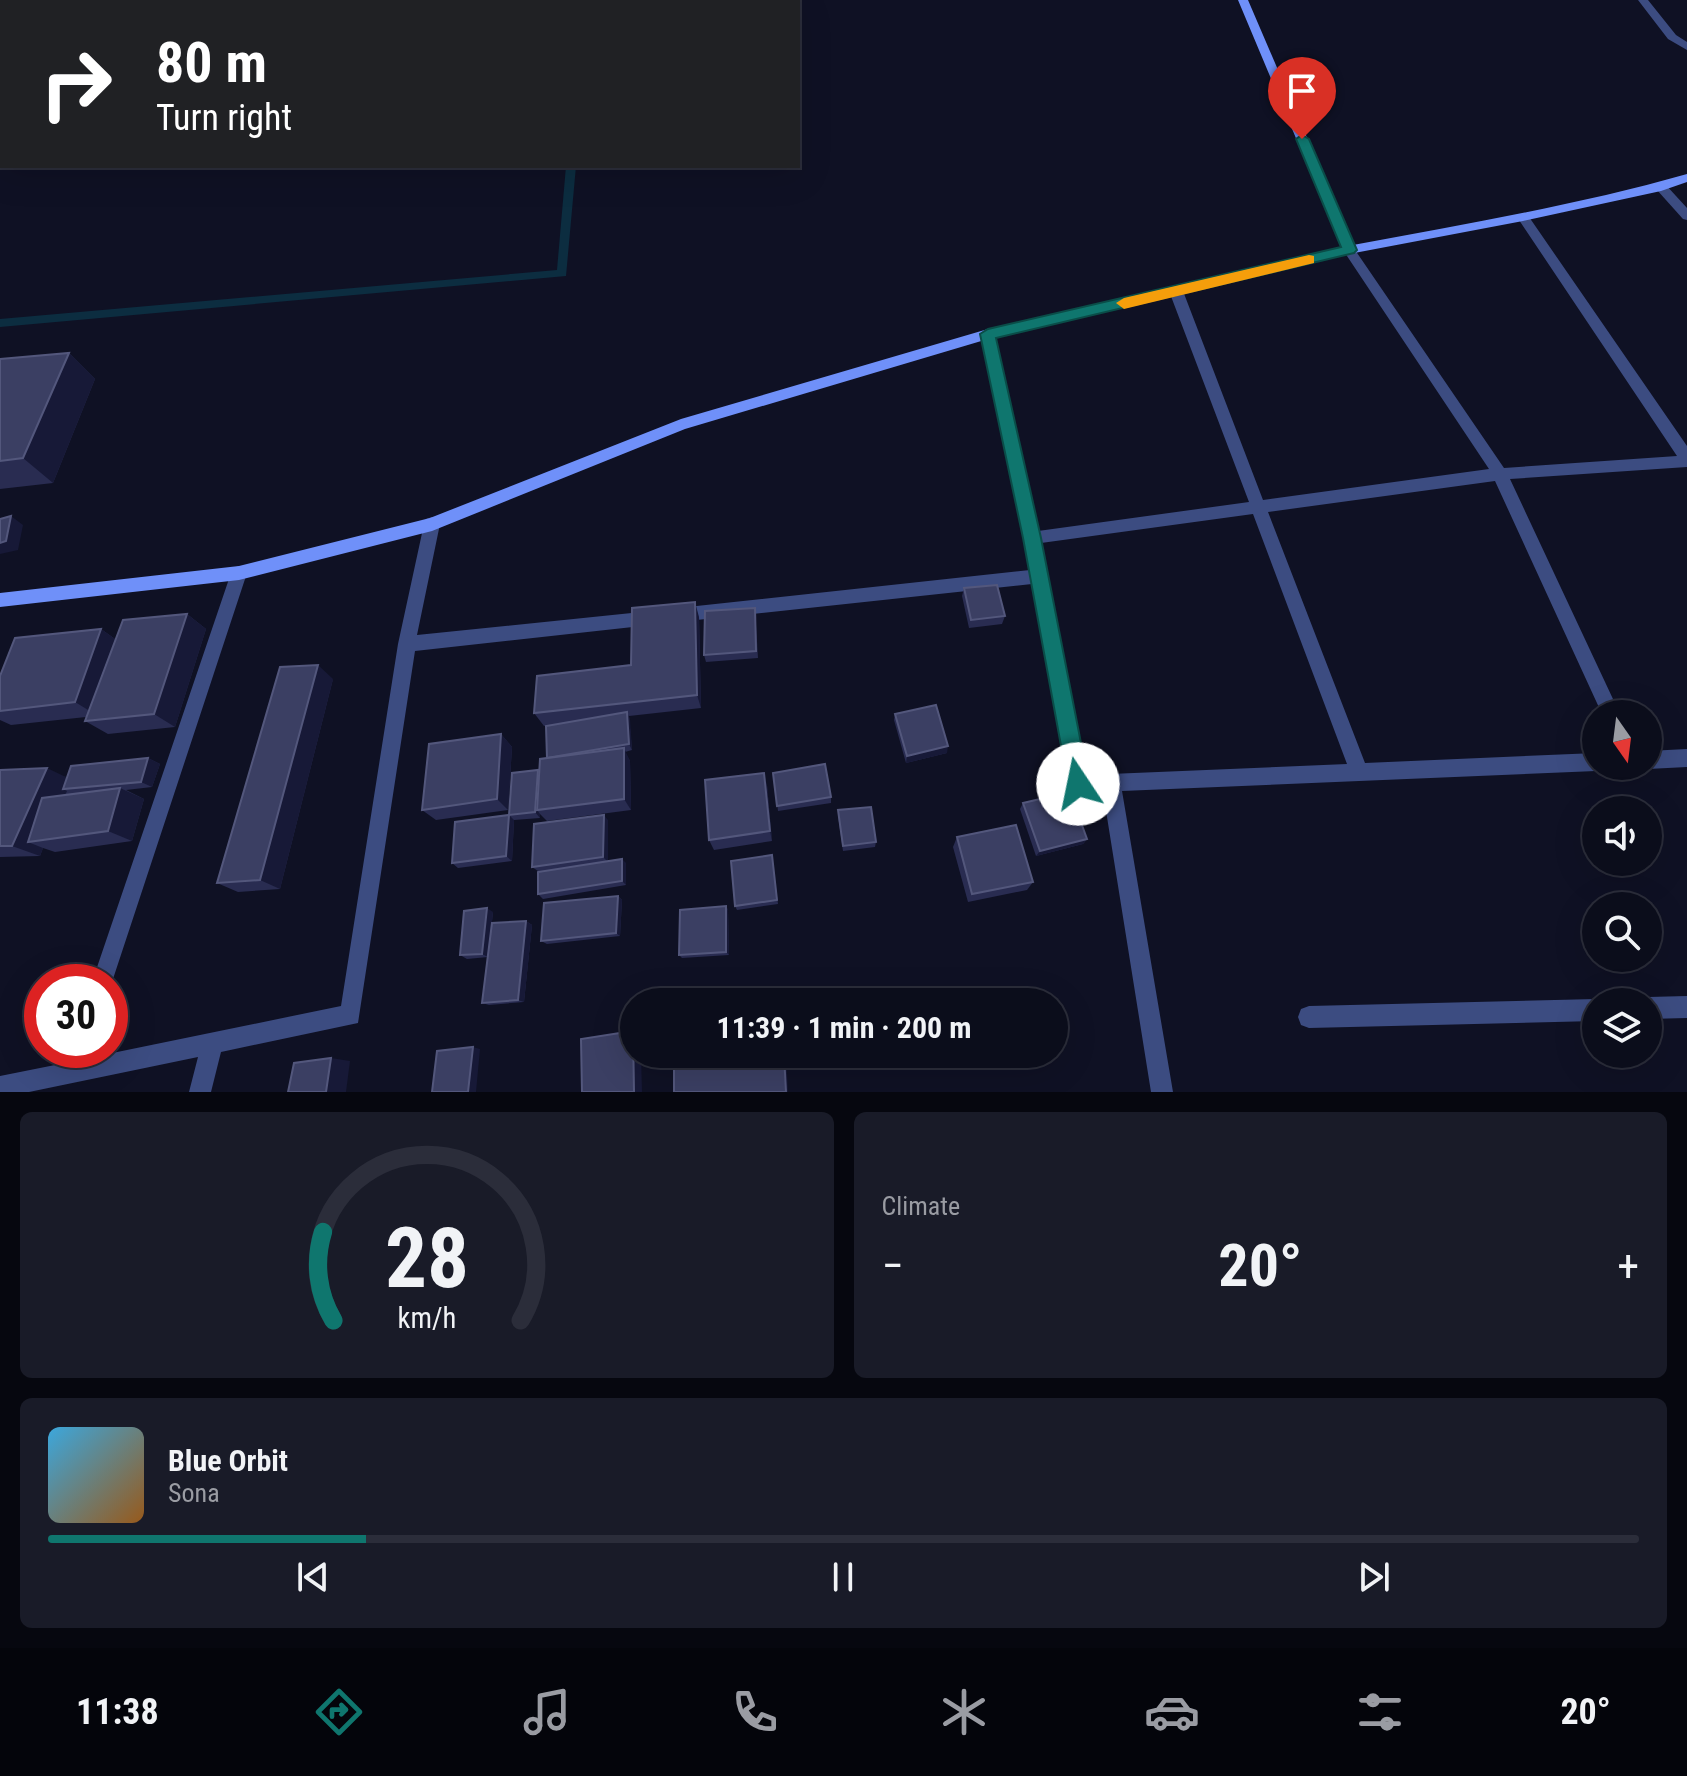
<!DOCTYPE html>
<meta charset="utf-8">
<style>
:root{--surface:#0b0d1b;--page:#191b28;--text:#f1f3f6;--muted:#9a9ca3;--line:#2b2d3a;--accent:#0f766e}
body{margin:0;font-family:"Roboto Condensed",sans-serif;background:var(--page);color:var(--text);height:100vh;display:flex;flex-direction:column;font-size:30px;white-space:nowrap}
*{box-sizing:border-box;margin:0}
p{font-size:26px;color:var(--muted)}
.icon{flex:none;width:44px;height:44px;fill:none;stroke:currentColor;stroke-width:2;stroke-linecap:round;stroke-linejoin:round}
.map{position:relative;height:1092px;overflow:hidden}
.details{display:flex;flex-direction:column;gap:20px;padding:20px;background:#06070f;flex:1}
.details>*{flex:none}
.guide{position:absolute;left:0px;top:0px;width:800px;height:168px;box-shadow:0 8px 32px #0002,0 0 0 2px var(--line);background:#202124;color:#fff;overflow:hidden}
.needle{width:52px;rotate:166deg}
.buttons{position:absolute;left:1582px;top:700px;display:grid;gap:16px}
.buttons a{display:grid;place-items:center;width:80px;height:80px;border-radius:50%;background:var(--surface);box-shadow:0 8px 32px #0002,0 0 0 2px var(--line);font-size:40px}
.speed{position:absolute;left:24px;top:964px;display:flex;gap:16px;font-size:40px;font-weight:700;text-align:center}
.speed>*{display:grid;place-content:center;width:104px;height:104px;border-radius:50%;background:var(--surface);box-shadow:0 8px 32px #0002,0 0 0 2px var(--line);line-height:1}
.speed .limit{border:12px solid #d22;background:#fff;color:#111}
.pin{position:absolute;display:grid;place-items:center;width:68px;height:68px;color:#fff;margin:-82px -34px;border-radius:50% 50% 50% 0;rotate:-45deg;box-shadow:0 0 8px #0007}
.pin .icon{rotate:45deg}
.me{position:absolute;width:88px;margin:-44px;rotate:349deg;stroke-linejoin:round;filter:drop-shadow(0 0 6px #0008)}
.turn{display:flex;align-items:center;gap:28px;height:168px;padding:0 24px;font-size:36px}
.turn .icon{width:104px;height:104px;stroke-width:2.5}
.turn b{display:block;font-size:56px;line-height:68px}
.big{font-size:60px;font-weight:700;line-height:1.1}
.details .card{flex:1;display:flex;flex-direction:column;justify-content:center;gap:12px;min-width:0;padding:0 28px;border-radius:12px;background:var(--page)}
.details .dial{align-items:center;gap:0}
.dial svg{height:208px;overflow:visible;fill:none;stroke:var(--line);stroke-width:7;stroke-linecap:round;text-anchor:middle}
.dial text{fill:var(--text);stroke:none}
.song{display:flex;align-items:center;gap:24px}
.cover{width:96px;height:96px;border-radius:12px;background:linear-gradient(135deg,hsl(200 70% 55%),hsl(30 70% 35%))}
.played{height:8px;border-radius:4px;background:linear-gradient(90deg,var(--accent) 20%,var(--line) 20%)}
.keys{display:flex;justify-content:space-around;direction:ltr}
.heat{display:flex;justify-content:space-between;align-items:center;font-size:44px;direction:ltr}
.details .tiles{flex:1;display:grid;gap:20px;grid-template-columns:1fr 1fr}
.card:last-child{grid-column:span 2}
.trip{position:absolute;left:620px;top:988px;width:448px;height:80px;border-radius:40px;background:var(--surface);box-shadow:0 8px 32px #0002,0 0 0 2px var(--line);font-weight:700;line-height:80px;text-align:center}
.dock{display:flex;height:128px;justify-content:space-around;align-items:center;background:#04050b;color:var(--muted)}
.dock .icon{width:56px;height:56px}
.dock .current{color:var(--accent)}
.dock b{font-size:36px;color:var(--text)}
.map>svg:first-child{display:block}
</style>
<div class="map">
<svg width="1687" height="1092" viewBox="0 0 1687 1092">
<rect width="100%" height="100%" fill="#0f1124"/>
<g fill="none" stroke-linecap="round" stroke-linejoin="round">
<g fill="#0c2d40" fill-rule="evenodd">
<rect x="573" y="0" width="8" height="2"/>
<path d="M566 166H576L566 276 0 327V319L557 270Z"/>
</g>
<g fill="#3c4c81" fill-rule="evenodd">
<path d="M1638 0H1648L1676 35 1687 42V50L1668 39Z"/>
<path d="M1661 183 1665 184 1687 208V220L1683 219 1657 190 1655 187Z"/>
<path d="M1523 213 1527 214 1687 446V467L1510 479 1620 714H1602L1495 481 1268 512 1365 763 1596 753V766H1604L1596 771 1122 791 1173 1092H1151L1103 792 1078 793 1071 790 1069 784 1032 584 678 622 672 620 670 615 672 610 678 608 1030 570 981 334 988 329 995 334 1038 531 1249 502 1169 291 1176 287 1183 291 1263 500 1489 469 1343 250 1349 246 1353 247 1504 468 1677 456 1517 217ZM1253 514 1347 764 1086 775 1041 543Z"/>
<path d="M432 517 438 519 440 524 417 635 651 611 657 613 659 618 657 623 651 625 415 651 358 1023 221 1052 211 1092H189L198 1057 29 1092H0V1076L65 1063 69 1050H91L88 1058 341 1006 398 644 424 524 426 519Z"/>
<path d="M239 566 245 568 247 573 112 982 110 988V982H92L231 573 233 568Z"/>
<path d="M1687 749V767L1648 769 1641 766H1648V751Z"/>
<path d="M1687 996V1018L1648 1019V1002H1640L1648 997Z"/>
<path d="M1596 999 1602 1002H1596V1021L1309 1028 1301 1025 1298 1017 1301 1009 1309 1006Z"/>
</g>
<path fill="#6f90f9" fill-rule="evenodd" d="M1238 0H1248L1353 245C1465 224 1578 205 1687 174V182L1661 191 1523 221 1349 254 988 339 685 429 432 531 239 580 0 607V593L239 566 430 518 681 419 988 329 1342 248Z"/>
</g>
<g fill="#292c51">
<path d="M81 0H122L82 1Z"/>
<path d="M133 0H158L156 2Z"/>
<path d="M69 353 95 379 53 483 0 489V359Z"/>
<path d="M964 588 1005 616 1002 624 969 628 962 596Z"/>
<path d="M755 608 758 658 706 662 704 655Z"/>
<path d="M187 614 206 629 175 727 108 734 85 721 86 717 11 725 0 720V676L101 629 115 639Z"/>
<path d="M699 617 701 708 629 716 632 750 625 752 630 761 631 810 547 821 540 814V818L514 820 512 861 458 868 452 863 509 815 539 771 547 758 554 725 544 726 534 713 631 665Z"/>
<path d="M333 679 280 889 238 892 217 883Z"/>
<path d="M895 714 947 753 906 763 894 720Z"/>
<path d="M501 734 512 747 508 810 436 820 422 810Z"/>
<path d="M148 758 160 764 152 787 126 790 144 799 132 841 55 852 43 848 40 856 0 857V770L67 777Z"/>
<path d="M773 773 831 797V803L778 811Z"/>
<path d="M767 785 772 841 714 850 709 840Z"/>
<path d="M1023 803 1087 839 1083 844 1036 856 1020 809Z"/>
<path d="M838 816 876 842 875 847 843 851Z"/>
<path d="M608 820V861L626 863V885L543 899 538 894V871L532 867Z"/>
<path d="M957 837 1033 882 1027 890 968 902 953 847Z"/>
<path d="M772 855 778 904 737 910 735 906Z"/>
<path d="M618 896 622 900 620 936 547 944 541 941Z"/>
<path d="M726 906 728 910 729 955 682 958 679 955Z"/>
<path d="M493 912 491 931 526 921 532 925 524 1002 489 1005 482 1003 488 957 467 959 460 955Z"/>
</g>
<g fill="#171937">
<path d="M69 353 95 379 53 483 23 458Z"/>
<path d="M11 516 23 525 18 550 0 554V543Z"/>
<path d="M695 602 699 617 701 708 697 695Z"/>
<path d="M187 614 206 629 175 727 154 714Z"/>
<path d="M101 629 122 644 98 716 75 702Z"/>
<path d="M318 665 333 679 280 889 260 880Z"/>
<path d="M627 712 630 719 632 750 629 744Z"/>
<path d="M501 734 512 747 508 810 497 799Z"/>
<path d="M948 746 947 753 906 763 907 756Z"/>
<path d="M624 748 630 761 631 810 624 799Z"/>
<path d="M148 758 160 764 152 787 141 782Z"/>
<path d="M47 768 72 780 63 789 67 791 46 840 28 842 43 848 40 856 12 846Z"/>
<path d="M538 770 543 776 537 810 540 814V818L535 812Z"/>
<path d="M764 773 767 785 772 841 770 831Z"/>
<path d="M120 788 144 799 132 841 108 831Z"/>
<path d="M509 815 514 820 512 861 506 856Z"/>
<path d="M604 815 608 820V862L603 857Z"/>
<path d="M1087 839 1083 844 1036 856 1040 851Z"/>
<path d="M622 859 626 863V885L622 881Z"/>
<path d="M618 896 622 900 620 936 616 933Z"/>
<path d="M726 906 728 910 729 955 726 952Z"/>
<path d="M487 908 493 912 488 957 482 954Z"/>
<path d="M526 921 532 925 524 1002 518 1000Z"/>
<path d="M633 1031H634V1054H641L642 1092H634Z"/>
<path d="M473 1047 480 1049 476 1092H468Z"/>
<path d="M784 1054H786L788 1092H786Z"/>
<path d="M331 1058 350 1061 346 1092H326Z"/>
</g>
<g fill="#3b3f63" stroke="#53577c" stroke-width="2">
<path d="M69 353 23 458 0 461V359Z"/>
<path d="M11 516 6 541 0 543V519Z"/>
<path d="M997 585 1005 616 971 620 964 588Z"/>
<path d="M695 602 697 695 534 713 537 676 631 665 632 608Z"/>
<path d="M755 608 756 651 704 655 705 611Z"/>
<path d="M187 614 154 714 85 721 123 620Z"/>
<path d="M101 629 75 702 0 711V676L15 638Z"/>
<path d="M318 665 260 880 217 883 280 667Z"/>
<path d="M936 705 948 746 907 756 895 714Z"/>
<path d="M627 712 629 744 547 758 546 726Z"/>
<path d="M501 734 497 799 422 810 429 744Z"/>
<path d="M624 748V799L537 810 540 759Z"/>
<path d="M148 758 141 782 63 789 71 766Z"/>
<path d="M825 764 831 797 777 806 773 773Z"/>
<path d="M47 768 12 846H0V770Z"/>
<path d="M538 770 535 812 509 815 512 773Z"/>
<path d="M764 773 770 831 709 840 705 780Z"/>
<path d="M120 788 108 831 28 842 42 798Z"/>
<path d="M1070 792 1087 839 1040 851 1023 803Z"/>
<path d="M871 807 876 842 843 846 838 810Z"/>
<path d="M509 815 506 856 452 863 455 822Z"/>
<path d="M604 815 603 857 532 867 534 824Z"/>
<path d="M1016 825 1033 882 972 894 957 837Z"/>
<path d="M772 855 777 900 735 906 731 861Z"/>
<path d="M622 859V881L538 894V872Z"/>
<path d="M618 896 616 933 541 941 544 903Z"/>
<path d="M726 906V952L679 955 680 910Z"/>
<path d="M487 908 482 954 460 955 464 911Z"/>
<path d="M526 921 518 1000 482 1003 492 923Z"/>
<path d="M781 993V1002H699Z"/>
<path d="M633 1031 634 1092H582L581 1039Z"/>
<path d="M473 1047 468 1092H432L437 1051Z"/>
<path d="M674 1054H784L786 1092H674Z"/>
<path d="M331 1058 326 1092H288L294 1063Z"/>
</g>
<path fill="#0f766e" stroke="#0a4d48" stroke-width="2" d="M1302 135 1309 139 1357 250 1354 253 996 338 1041 538 1089 784 1086 792 1078 795 1071 792 1068 784 1023 538 980 334 988 329 1341 247 1296 139Z"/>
<path fill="#f59e0b" d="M1309 255 1314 256V263L1124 309 1116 303 1124 298Z"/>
</svg>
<div class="buttons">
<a><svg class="needle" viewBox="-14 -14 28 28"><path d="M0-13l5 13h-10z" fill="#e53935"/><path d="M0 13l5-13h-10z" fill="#9a9ca3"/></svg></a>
<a><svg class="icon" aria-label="sound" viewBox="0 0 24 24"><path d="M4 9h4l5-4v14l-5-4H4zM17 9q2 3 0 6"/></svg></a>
<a><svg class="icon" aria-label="search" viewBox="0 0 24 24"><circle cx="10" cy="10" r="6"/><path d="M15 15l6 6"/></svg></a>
<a><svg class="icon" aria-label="layers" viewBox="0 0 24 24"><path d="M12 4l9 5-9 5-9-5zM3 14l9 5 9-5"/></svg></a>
</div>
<div class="speed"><div class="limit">30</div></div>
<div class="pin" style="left:1302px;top:139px;background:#d93025"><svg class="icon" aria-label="arrive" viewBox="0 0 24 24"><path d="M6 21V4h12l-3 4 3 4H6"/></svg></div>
<svg class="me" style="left:1078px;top:784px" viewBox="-20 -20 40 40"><circle r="19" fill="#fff"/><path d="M0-13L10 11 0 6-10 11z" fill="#0f766e"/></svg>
<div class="trip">11:39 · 1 min · 200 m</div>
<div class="guide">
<div class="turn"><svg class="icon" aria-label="right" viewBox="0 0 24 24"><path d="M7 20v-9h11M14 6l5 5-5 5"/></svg><div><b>80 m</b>Turn right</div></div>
</div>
</div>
<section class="details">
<div class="tiles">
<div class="card dial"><svg viewBox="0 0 100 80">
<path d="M14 69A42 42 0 1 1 86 69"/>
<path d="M14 69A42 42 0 0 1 10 35" stroke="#0f766e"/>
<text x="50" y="56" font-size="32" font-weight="700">28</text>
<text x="50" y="72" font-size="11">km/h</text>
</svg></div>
<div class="card"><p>Climate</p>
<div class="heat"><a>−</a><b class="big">20°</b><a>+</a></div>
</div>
<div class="card">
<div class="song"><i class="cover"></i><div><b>Blue Orbit</b><p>Sona</p></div></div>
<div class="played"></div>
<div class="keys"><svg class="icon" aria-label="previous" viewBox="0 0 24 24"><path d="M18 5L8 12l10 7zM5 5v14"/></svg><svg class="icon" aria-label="pause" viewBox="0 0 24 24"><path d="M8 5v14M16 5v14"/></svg><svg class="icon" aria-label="next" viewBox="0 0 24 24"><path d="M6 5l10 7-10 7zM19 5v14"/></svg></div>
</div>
</div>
</section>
<nav class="dock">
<b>11:38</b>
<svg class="icon current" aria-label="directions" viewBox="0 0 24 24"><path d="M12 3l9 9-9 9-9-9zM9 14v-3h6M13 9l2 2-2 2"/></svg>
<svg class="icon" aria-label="music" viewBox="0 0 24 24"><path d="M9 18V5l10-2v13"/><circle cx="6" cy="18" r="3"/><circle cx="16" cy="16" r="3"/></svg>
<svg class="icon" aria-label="phone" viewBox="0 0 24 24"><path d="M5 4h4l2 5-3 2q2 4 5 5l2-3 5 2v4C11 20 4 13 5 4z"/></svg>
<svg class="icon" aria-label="climate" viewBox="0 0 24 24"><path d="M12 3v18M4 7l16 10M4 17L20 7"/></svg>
<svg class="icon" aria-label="car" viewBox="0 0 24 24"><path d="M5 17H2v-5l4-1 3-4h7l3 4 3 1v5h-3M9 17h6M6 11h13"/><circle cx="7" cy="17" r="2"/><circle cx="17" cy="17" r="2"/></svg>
<svg class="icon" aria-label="filters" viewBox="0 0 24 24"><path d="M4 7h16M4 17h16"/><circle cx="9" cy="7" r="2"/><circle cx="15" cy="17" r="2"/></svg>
<b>20°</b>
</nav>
